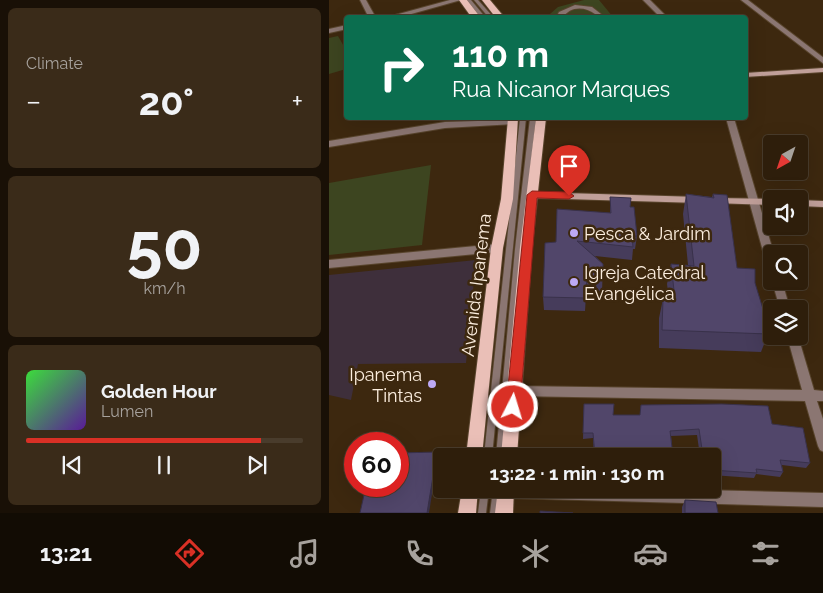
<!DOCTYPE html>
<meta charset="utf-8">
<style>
:root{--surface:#2e1e0b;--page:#3a2b19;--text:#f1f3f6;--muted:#a7a29d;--line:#493c2c;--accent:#d93025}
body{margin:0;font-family:Raleway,sans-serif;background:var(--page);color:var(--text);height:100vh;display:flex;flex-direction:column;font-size:19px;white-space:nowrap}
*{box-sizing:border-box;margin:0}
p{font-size:16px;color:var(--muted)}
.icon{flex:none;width:28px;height:28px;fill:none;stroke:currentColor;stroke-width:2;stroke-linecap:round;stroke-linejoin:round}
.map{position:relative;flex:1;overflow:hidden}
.panel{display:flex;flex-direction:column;gap:8px;padding:8px;background:#191006;width:329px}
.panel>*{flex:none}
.hud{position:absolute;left:15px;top:15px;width:404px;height:105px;border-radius:5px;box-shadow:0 5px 20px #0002,0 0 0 1px var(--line);background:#0b6e4f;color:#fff;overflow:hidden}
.needle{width:32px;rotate:220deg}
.buttons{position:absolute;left:434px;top:135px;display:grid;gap:10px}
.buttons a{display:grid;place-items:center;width:45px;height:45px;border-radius:5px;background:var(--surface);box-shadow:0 5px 20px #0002,0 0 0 1px var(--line);font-size:25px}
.speed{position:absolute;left:15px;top:432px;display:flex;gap:10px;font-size:25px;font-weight:700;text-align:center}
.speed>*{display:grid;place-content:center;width:65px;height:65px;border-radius:50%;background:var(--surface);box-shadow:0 5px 20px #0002,0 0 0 1px var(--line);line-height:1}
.speed .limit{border:8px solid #d22;background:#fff;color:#111}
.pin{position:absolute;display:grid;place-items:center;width:42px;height:42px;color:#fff;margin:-51px -21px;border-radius:50% 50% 50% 0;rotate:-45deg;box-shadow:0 0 5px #0007}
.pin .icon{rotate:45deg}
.me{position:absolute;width:55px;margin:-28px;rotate:5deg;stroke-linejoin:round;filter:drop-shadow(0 0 4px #0008)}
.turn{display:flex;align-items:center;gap:18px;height:105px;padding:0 25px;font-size:22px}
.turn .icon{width:65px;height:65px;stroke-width:2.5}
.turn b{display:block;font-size:35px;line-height:42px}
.big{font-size:38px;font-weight:700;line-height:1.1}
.panel .tile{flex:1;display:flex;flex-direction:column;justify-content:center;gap:8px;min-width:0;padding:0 18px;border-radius:8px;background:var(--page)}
.panel .dial{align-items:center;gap:0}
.dial b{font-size:65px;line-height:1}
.song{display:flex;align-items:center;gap:15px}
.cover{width:60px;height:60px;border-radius:8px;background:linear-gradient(135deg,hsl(120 70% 55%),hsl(270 70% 35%))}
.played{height:5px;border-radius:2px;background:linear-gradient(90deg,var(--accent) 85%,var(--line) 85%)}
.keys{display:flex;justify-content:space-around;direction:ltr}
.heat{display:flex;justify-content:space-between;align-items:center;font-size:28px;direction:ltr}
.trip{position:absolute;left:104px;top:448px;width:288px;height:50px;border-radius:5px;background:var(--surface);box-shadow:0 5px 20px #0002,0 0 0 1px var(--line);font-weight:700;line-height:50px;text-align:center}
.tab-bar{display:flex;height:80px;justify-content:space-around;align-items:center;background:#120c04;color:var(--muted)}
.tab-bar .icon{width:35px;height:35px}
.tab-bar .selected{color:var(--accent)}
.tab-bar b{font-size:22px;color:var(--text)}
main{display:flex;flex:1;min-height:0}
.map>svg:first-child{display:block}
</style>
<main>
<section class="panel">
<div class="tile"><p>Climate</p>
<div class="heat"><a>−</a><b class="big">20°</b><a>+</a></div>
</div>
<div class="tile dial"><b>50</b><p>km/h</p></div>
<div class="tile">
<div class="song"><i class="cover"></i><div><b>Golden Hour</b><p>Lumen</p></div></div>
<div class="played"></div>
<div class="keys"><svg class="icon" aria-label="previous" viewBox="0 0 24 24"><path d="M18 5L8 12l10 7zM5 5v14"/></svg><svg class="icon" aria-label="pause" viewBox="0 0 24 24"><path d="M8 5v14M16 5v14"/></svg><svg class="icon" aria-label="next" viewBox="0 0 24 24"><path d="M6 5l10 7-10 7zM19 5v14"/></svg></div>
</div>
</section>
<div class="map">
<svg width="495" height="513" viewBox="0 0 495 513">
<rect width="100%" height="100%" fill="#3d280f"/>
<path fill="#3e2f3b" d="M147 260 137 363 29 364 22 400 0 395V275Z"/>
<g fill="#3d4520">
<path d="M255 0H270L284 17H225L221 14 229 7Z"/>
<path d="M9 36 17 50V69L0 74V38Z"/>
<path d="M102 165 93 245 0 255V183Z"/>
</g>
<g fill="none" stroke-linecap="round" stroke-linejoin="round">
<g stroke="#58442c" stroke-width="2">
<g id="service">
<path d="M138 0H142L157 18H152Z"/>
<path d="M145 0H149L165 18H160Z"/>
<path d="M191 118H197L163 456H155Z"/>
<path d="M201 118H207L192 249 175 456H167L186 249Z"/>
<path d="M152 489H160L157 513H149Z"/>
<path d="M164 489H172L169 513H161Z"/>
</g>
</g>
<g stroke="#58442c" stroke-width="2">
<g id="minor">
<path d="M31 0H37L47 18H40Z"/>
<path d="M121 0H132L68 18H55Z"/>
<path d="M314 0H321L339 18H332Z"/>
<path d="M412 0H419L495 58V64Z"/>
<path d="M246 5 263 7 272 14 271 18H264L266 14C256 6 240 6 234 18H227L230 12Z"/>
<path d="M18 25V29L0 33V29Z"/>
<path d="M397 118H405L445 254H442V266L438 265 437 262Z"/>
<path d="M184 120H187V124L116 128 0 147V141L116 122Z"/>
<path d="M168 244 173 248 168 252 0 268V260Z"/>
<path d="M443 281H453L461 309H451Z"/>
<path d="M458 336H469L485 390 495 391V401H488L495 422V452L491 450 489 446 476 401 185 396 181 395 179 391 181 387 185 386 473 390Z"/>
<path d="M171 489H334L495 493V507L177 498 172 496Z"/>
</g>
</g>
<g stroke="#58442c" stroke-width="2">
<g id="secondary">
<path d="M495 68V72L416 77V73Z"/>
<path d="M203 192 370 197 375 200 370 203 203 198 198 195Z"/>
<path d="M387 198 442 199V205L384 203 382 201 384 199Z"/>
<path d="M470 200 495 201V207L470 206Z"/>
</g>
</g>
<g stroke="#58442c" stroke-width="2">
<g id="primary">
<path d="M130 0H138L152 18H143Z"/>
<path d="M153 0H161L176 18H167Z"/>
<path d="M179 118H189L184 199 174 248 153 456H137L162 248 172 199Z"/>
<path d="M207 118H217L203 247 188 456H172L191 247Z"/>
<path d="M133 489H149L147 513H129Z"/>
<path d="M169 489H185L184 513H166Z"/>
</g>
</g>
<use href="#service" fill="#8b7672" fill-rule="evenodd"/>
<use href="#minor" fill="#8b7672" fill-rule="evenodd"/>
<use href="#secondary" fill="#c09f99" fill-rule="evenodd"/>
<use href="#primary" fill="#eabfb7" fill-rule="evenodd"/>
</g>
<g fill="#463c5b">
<path d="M357 194 383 197 384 194 408 268 426 283 434 320 439 334 432 352 330 348V318L334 299H340L338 284 342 264 359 265 354 214Z"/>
<path d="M281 197 301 207 308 236 306 249H304L303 260 266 256 274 264 273 292 257 291 256 311 215 310 214 297 227 242 281 213Z"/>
<path d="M255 404 284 415H311L312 405 443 424 481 463 477 468 453 465 454 472 451 477 427 474 425 478 382 475V456H371L368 435 342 436 344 456H265L264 438 254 439Z"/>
<path d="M356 500 389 513H353V507Z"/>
</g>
<g fill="#39314a">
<path d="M258 278 257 291 256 311V298Z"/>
<path d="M108 452 109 456 100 513H98Z"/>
</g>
<g fill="#51466a" stroke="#39314a">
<path d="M357 194 385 198 384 194 398 195 408 268 426 269V283L434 309V320L439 334 333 330 334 299H346L342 264 365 266Z"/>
<path d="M281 197 302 198 301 207H305L308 236H303L304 247 248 241 274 264V279L258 278 256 298 214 297 216 243 227 242 228 209 282 213Z"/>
<path d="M255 404H285L284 415H311L312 405 393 404 439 406 443 424 474 428 481 463 451 460 454 472 427 469 428 473 382 470V456H374L370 429 341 431 344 456H266L264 433H254Z"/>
<path d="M108 452 98 513H31L37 486H69V453Z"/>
<path d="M356 500 387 502 389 513H356Z"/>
<path d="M211 511 244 513H211Z"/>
</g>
<path fill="#d93025" stroke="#8d1f18" d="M203 191 240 192 245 196 240 199 208 198 191 407 189 412 184 414 179 412 177 407 198 195Z"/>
<g fill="#bda9f5" stroke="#3d280f" stroke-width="2">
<circle cx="245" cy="233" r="5"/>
<circle cx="245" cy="282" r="5"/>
<circle cx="103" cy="384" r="5"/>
</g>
<g text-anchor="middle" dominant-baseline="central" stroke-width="5" stroke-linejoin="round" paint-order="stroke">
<g font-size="18" fill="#fceedf" stroke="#3d280f" text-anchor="start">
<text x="255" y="233">Pesca &amp; Jardim</text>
<text x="255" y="272">Igreja Catedral<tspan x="255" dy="21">Evangélica</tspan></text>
<text x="93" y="374" text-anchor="end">Ipanema<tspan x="93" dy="21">Tintas</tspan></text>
</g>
<g font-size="18" fill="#fceedf" stroke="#3d280f">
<text transform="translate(147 285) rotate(-83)">Avenida Ipanema</text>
</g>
</g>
</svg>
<div class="buttons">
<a><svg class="needle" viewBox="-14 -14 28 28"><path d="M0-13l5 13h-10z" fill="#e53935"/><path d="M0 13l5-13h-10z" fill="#a7a29d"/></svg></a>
<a><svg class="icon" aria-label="sound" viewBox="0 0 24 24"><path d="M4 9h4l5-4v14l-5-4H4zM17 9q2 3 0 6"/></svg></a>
<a><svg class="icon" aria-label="search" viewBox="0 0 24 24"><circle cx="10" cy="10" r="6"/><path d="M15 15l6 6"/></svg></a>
<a><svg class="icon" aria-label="layers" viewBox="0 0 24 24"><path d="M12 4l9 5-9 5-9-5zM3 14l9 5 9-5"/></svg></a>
</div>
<div class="speed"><div class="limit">60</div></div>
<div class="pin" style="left:240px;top:196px;background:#d93025"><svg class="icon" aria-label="arrive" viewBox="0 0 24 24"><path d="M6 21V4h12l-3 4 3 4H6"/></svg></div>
<svg class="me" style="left:184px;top:407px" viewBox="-20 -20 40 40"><circle r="17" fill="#d93025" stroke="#fff" stroke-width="3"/><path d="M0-11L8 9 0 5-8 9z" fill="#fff"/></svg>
<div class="trip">13:22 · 1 min · 130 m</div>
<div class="hud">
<div class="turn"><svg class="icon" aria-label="right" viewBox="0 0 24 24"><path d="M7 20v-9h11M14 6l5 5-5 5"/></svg><div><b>110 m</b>Rua Nicanor Marques</div></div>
</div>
</div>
</main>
<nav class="tab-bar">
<b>13:21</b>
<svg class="icon selected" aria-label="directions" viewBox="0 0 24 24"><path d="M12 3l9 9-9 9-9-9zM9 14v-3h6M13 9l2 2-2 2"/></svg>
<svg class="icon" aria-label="music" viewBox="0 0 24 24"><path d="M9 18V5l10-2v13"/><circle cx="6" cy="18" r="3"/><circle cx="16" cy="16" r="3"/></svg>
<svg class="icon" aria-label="phone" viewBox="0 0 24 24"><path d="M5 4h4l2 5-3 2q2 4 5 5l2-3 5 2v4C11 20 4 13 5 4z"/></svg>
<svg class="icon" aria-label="climate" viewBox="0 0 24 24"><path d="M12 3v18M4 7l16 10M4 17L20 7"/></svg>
<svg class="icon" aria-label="car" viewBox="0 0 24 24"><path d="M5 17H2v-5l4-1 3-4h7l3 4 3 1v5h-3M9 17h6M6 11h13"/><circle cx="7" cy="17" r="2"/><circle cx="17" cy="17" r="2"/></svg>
<svg class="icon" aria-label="filters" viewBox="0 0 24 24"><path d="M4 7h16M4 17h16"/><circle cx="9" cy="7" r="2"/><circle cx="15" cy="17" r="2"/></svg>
</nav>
